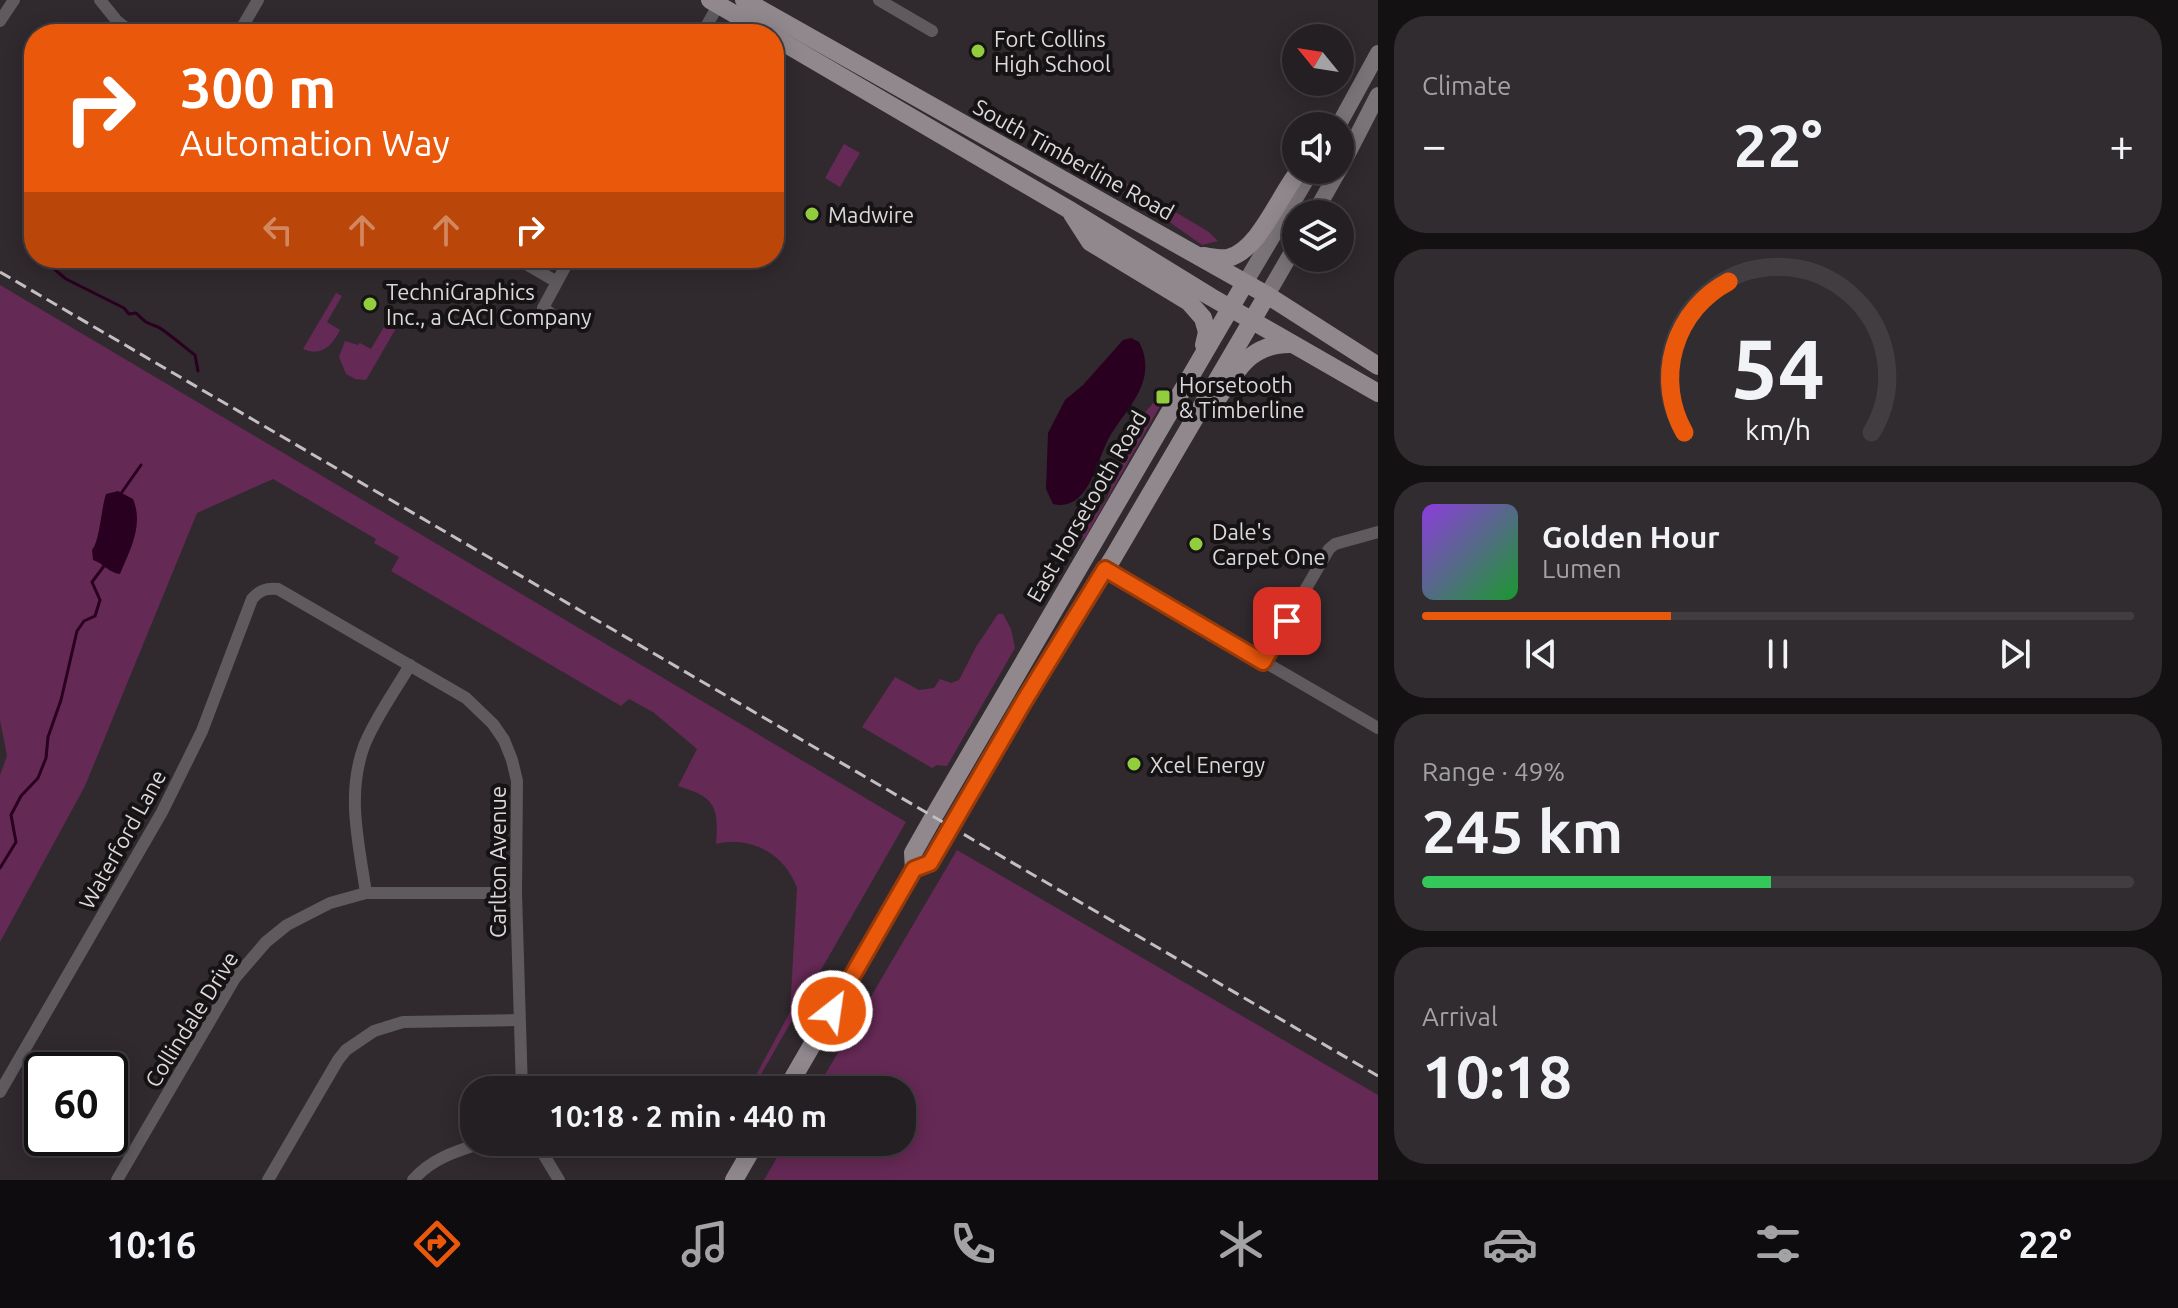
<!DOCTYPE html>
<meta charset="utf-8">
<style>
:root{--surface:#241f22;--page:#302c2f;--text:#f1f3f6;--muted:#a3a2a5;--line:#413d40;--accent:#ea580c}
body{margin:0;font-family:Ubuntu,sans-serif;background:var(--page);color:var(--text);height:100vh;display:flex;flex-direction:column;font-size:30px;white-space:nowrap}
*{box-sizing:border-box;margin:0}
p{font-size:26px;color:var(--muted)}
.icon{flex:none;width:44px;height:44px;fill:none;stroke:currentColor;stroke-width:2;stroke-linecap:round;stroke-linejoin:round}
.map{position:relative;flex:1;overflow:hidden}
.panel{display:flex;flex-direction:column;gap:16px;padding:16px;background:#141113;width:800px}
.panel>*{flex:none}
.top-card{position:absolute;left:24px;top:24px;width:760px;height:244px;border-radius:32px;box-shadow:0 4px 20px #0003,0 0 0 2px var(--line);background:#ea580c;color:#fff;overflow:hidden}
.needle{width:52px;rotate:300deg}
.buttons{position:absolute;left:1282px;top:24px;display:grid;gap:16px}
.buttons a{display:grid;place-items:center;width:72px;height:72px;border-radius:50%;background:var(--surface);box-shadow:0 4px 20px #0003,0 0 0 2px var(--line);font-size:40px}
.speed{position:absolute;left:24px;top:1052px;display:flex;gap:16px;font-size:40px;font-weight:700;text-align:center}
.speed>*{display:grid;place-content:center;width:104px;height:104px;border-radius:50%;background:var(--surface);box-shadow:0 4px 20px #0003,0 0 0 2px var(--line);line-height:1}
.speed .limit{border:4px solid #111;border-radius:12px;background:#fff;color:#111}
.pin{position:absolute;display:grid;place-items:center;width:68px;height:68px;color:#fff;margin:-34px;border-radius:16px;box-shadow:0 4px 12px #0006}
.me{position:absolute;width:88px;margin:-44px;rotate:30deg;stroke-linejoin:round;filter:drop-shadow(0 0 6px #0008)}
.turn{display:flex;align-items:center;gap:28px;height:168px;padding:0 24px;font-size:36px}
.turn .icon{width:104px;height:104px;stroke-width:2.5}
.turn b{display:block;font-size:56px;line-height:68px}
.lanes{display:flex;align-items:center;height:76px;padding:0 24px;background:#0003;justify-content:center;gap:40px;direction:ltr}
.lanes .off{opacity:.35}
.big{font-size:60px;font-weight:600;line-height:1.1}
.panel .widget{flex:1;display:flex;flex-direction:column;justify-content:center;gap:12px;min-width:0;padding:0 28px;border-radius:32px;background:var(--page)}
.panel .dial{align-items:center;gap:0}
.dial svg{height:208px;overflow:visible;fill:none;stroke:var(--line);stroke-width:7;stroke-linecap:round;text-anchor:middle}
.dial text{fill:var(--text);stroke:none}
.song{display:flex;align-items:center;gap:24px}
.cover{width:96px;height:96px;border-radius:12px;background:linear-gradient(135deg,hsl(270 70% 55%),hsl(130 70% 35%))}
.played{height:8px;border-radius:4px;background:linear-gradient(90deg,var(--accent) 35%,var(--line) 35%)}
.keys{display:flex;justify-content:space-around;direction:ltr}
.heat{display:flex;justify-content:space-between;align-items:center;font-size:44px;direction:ltr}
.charge{height:12px;border-radius:6px;background:linear-gradient(90deg,#34c759 49%,var(--line) 0)}
.trip{position:absolute;left:460px;top:1076px;width:456px;height:80px;border-radius:32px;background:var(--surface);box-shadow:0 4px 20px #0003,0 0 0 2px var(--line);font-weight:600;line-height:80px;text-align:center}
.menu{display:flex;height:128px;justify-content:space-around;align-items:center;background:#0e0c0e;color:var(--muted)}
.menu .icon{width:56px;height:56px}
.menu .active{color:var(--accent)}
.menu b{font-size:36px;color:var(--text)}
main{display:flex;flex:1;min-height:0}
.map>svg:first-child{display:block}
</style>
<main>
<div class="map">
<svg width="1378" height="1180" viewBox="0 0 1378 1180">
<rect width="100%" height="100%" fill="#30292e"/>
<g fill="#652955">
<path d="M844 144 860 153 840 187 825 178Z"/>
<path d="M1105 173 1111 174 1209 232 1218 241 1202 245 1151 209 1095 176Z"/>
<path d="M0 285 906 822 752 1090H748L790 1012 797 888C785 854 752 836 716 844 719 806 715 797 678 786L697 749 653 712 629 699 621 706 391 571 399 557 374 543 376 539 273 479 197 513 85 786 0 942V775L7 756 0 720Z"/>
<path d="M336 293 342 296 327 322 340 330C332 346 321 357 303 349Z"/>
<path d="M392 313 402 318 366 380 355 379 346 374 339 357 345 341 358 345 360 343 371 349Z"/>
<path d="M1154 402 1160 406 1085 538 1080 541 1079 538 1107 498 1125 449 1143 415Z"/>
<path d="M998 614H1003L1011 629 1015 648 947 766 937 765 932 768 862 727 895 677 919 690 934 688 940 679 951 683 959 680 976 647Z"/>
<path d="M957 850 1378 1095V1180H764L786 1142H902V1090H816Z"/>
</g>
<g fill="#2a0020">
<path d="M1131 338 1139 342C1144 351 1146 361 1145 372 1142 399 1117 420 1106 444 1098 461 1094 481 1081 495 1074 503 1064 507 1053 504L1046 489 1048 433 1065 400 1083 385 1123 340Z"/>
<path d="M118 491 133 499C144 525 130 550 120 574 109 573 103 563 93 560L92 550C100 540 101 509 106 494Z"/>
</g>
<g fill="none" stroke-linecap="round" stroke-linejoin="round">
<g stroke="#2a0020" stroke-width="3">
<path d="M55 258 53 268 66 279 124 308 129 314 136 313C148 324 143 321 158 327 163 329 187 349 195 355L198 371"/>
<path d="M122 492 141 465"/>
<path d="M0 868 16 842 11 815 21 796 38 778 46 758 48 737 61 700 77 631 84 621 95 616 100 600 92 582 104 566"/>
</g>
<g stroke="#5e5a5d" stroke-width="12">
<path d="M100 0 117 21 133 34"/>
<path d="M879 0 932 31"/>
<path d="M0 21 14 0"/>
<path d="M238 34 258 0"/>
<path d="M702 34 721 0"/>
<path d="M516 258 557 282"/>
<path d="M550 313 543 308 570 258"/>
<path d="M1105 569 1378 728"/>
<path d="M1263 662 1329 549 1335 544 1378 532"/>
<path d="M366 893C359 844 346 795 364 746 375 718 395 691 410 665"/>
<path d="M0 1092 162 812 202 731 252 599C260 590 266 588 278 589L466 698 493 724 504 740 512 760 517 781 516 893 522 1090"/>
<path d="M536 1142 559 1180"/>
<path d="M117 1180 235 978 266 942 287 925 330 903 366 893H516"/>
<path d="M268 1180 338 1060 346 1050 374 1031 403 1022 519 1020"/>
<path d="M413 1180C432 1158 457 1151 485 1142"/>
</g>
<g stroke="#7a7478" stroke-width="16">
<path d="M1338 126 1378 53"/>
<path d="M1340 169 1378 95"/>
<path d="M1314 214 1339 170"/>
<path d="M1245 283 1312 170"/>
<path d="M1267 295 1296 245"/>
</g>
<g stroke="#90888d" stroke-width="18">
<path d="M710 0 769 34"/>
<path d="M744 0 1267 295 1378 366"/>
<path d="M774 37 1068 209 1211 297 1378 393"/>
<path d="M1072 214 1090 242 1189 302 1203 318 1207 332 1204 345"/>
<path d="M1203 256C1211 257 1220 259 1228 258 1260 250 1280 193 1300 170"/>
<path d="M1216 401C1238 369 1250 343 1292 344"/>
<path d="M914 869 930 863 1023 703 1114 556 1267 295"/>
<path d="M786 1090 914 869 913 853 934 816 1245 283"/>
<path d="M734 1180 756 1142"/>
</g>
<path stroke="#c3bec1" stroke-width="3" stroke-dasharray="12 6" stroke-linecap="butt" d="M0 272 1378 1076"/>
</g>
<g fill="none" stroke-linecap="round" stroke-linejoin="round">
<g stroke="#983908" stroke-width="20">
<path id="route" d="M832 1011 914 869 930 863 1023 703 1105 569 1263 662 1287 621"/>
</g>
<use href="#route" stroke="#ea580c" stroke-width="14"/>
</g>
<g fill="#92cd3e" stroke="#161315" stroke-width="3">
<circle cx="978" cy="51" r="8"/>
<circle cx="812" cy="214" r="8"/>
<circle cx="370" cy="304" r="8"/>
<rect x="1155" y="389" width="16" height="16" rx="4"/>
<circle cx="1196" cy="544" r="8"/>
<circle cx="1134" cy="764" r="8"/>
</g>
<g text-anchor="middle" dominant-baseline="central" stroke-width="8" stroke-linejoin="round" paint-order="stroke">
<g font-size="22" fill="#ddd8db" stroke="#161315" text-anchor="start">
<text x="994" y="38">Fort Collins<tspan x="994" dy="25">High School</tspan></text>
<text x="828" y="214">Madwire</text>
<text x="386" y="291">TechniGraphics<tspan x="386" dy="25">Inc., a CACI Company</tspan></text>
<text x="1179" y="384">Horsetooth<tspan x="1179" dy="25">&amp; Timberline</tspan></text>
<text x="1212" y="531">Dale's<tspan x="1212" dy="25">Carpet One</tspan></text>
<text x="1150" y="764">Xcel Energy</text>
</g>
<g font-size="22" fill="#ddd8db" stroke="#161315">
<text transform="translate(1074 159) rotate(29)">South Timberline Road</text>
<text transform="translate(1086 506) rotate(-60)">East Horsetooth Road</text>
<text transform="translate(122 839) rotate(-61)">Waterford Lane</text>
<text transform="translate(497 862) rotate(-90)">Carlton Avenue</text>
<text transform="translate(191 1019) rotate(-58)">Collindale Drive</text>
</g>
</g>
</svg>
<div class="buttons">
<a><svg class="needle" viewBox="-14 -14 28 28"><path d="M0-13l5 13h-10z" fill="#e53935"/><path d="M0 13l5-13h-10z" fill="#a3a2a5"/></svg></a>
<a><svg class="icon" aria-label="sound" viewBox="0 0 24 24"><path d="M4 9h4l5-4v14l-5-4H4zM17 9q2 3 0 6"/></svg></a>
<a><svg class="icon" aria-label="layers" viewBox="0 0 24 24"><path d="M12 4l9 5-9 5-9-5zM3 14l9 5 9-5"/></svg></a>
</div>
<div class="speed"><div class="limit">60</div></div>
<div class="pin" style="left:1287px;top:621px;background:#d93025"><svg class="icon" aria-label="arrive" viewBox="0 0 24 24"><path d="M6 21V4h12l-3 4 3 4H6"/></svg></div>
<svg class="me" style="left:832px;top:1011px" viewBox="-20 -20 40 40"><circle r="17" fill="#ea580c" stroke="#fff" stroke-width="3"/><path d="M0-11L8 9 0 5-8 9z" fill="#fff"/></svg>
<div class="trip">10:18 · 2 min · 440 m</div>
<div class="top-card">
<div class="turn"><svg class="icon" aria-label="right" viewBox="0 0 24 24"><path d="M7 20v-9h11M14 6l5 5-5 5"/></svg><div><b>300 m</b>Automation Way</div></div>
<div class="lanes"><svg class="icon off" aria-label="left" viewBox="0 0 24 24"><path d="M17 20v-9H6M10 6l-5 5 5 5"/></svg><svg class="icon off" aria-label="ahead" viewBox="0 0 24 24"><path d="M12 20V5M6 11l6-6 6 6"/></svg><svg class="icon off" aria-label="ahead" viewBox="0 0 24 24"><path d="M12 20V5M6 11l6-6 6 6"/></svg><svg class="icon" aria-label="right" viewBox="0 0 24 24"><path d="M7 20v-9h11M14 6l5 5-5 5"/></svg></div>
</div>
</div>
<section class="panel">
<div class="widget"><p>Climate</p>
<div class="heat"><a>−</a><b class="big">22°</b><a>+</a></div>
</div>
<div class="widget dial"><svg viewBox="0 0 100 80">
<path d="M14 69A42 42 0 1 1 86 69"/>
<path d="M14 69A42 42 0 0 1 31 11" stroke="#ea580c"/>
<text x="50" y="56" font-size="32" font-weight="700">54</text>
<text x="50" y="72" font-size="11">km/h</text>
</svg></div>
<div class="widget">
<div class="song"><i class="cover"></i><div><b>Golden Hour</b><p>Lumen</p></div></div>
<div class="played"></div>
<div class="keys"><svg class="icon" aria-label="previous" viewBox="0 0 24 24"><path d="M18 5L8 12l10 7zM5 5v14"/></svg><svg class="icon" aria-label="pause" viewBox="0 0 24 24"><path d="M8 5v14M16 5v14"/></svg><svg class="icon" aria-label="next" viewBox="0 0 24 24"><path d="M6 5l10 7-10 7zM19 5v14"/></svg></div>
</div>
<div class="widget"><p>Range · 49%</p><b class="big">245 km</b><div class="charge"></div></div>
<div class="widget"><p>Arrival</p><b class="big">10:18</b></div>
</section>
</main>
<nav class="menu">
<b>10:16</b>
<svg class="icon active" aria-label="directions" viewBox="0 0 24 24"><path d="M12 3l9 9-9 9-9-9zM9 14v-3h6M13 9l2 2-2 2"/></svg>
<svg class="icon" aria-label="music" viewBox="0 0 24 24"><path d="M9 18V5l10-2v13"/><circle cx="6" cy="18" r="3"/><circle cx="16" cy="16" r="3"/></svg>
<svg class="icon" aria-label="phone" viewBox="0 0 24 24"><path d="M5 4h4l2 5-3 2q2 4 5 5l2-3 5 2v4C11 20 4 13 5 4z"/></svg>
<svg class="icon" aria-label="climate" viewBox="0 0 24 24"><path d="M12 3v18M4 7l16 10M4 17L20 7"/></svg>
<svg class="icon" aria-label="car" viewBox="0 0 24 24"><path d="M5 17H2v-5l4-1 3-4h7l3 4 3 1v5h-3M9 17h6M6 11h13"/><circle cx="7" cy="17" r="2"/><circle cx="17" cy="17" r="2"/></svg>
<svg class="icon" aria-label="filters" viewBox="0 0 24 24"><path d="M4 7h16M4 17h16"/><circle cx="9" cy="7" r="2"/><circle cx="15" cy="17" r="2"/></svg>
<b>22°</b>
</nav>
